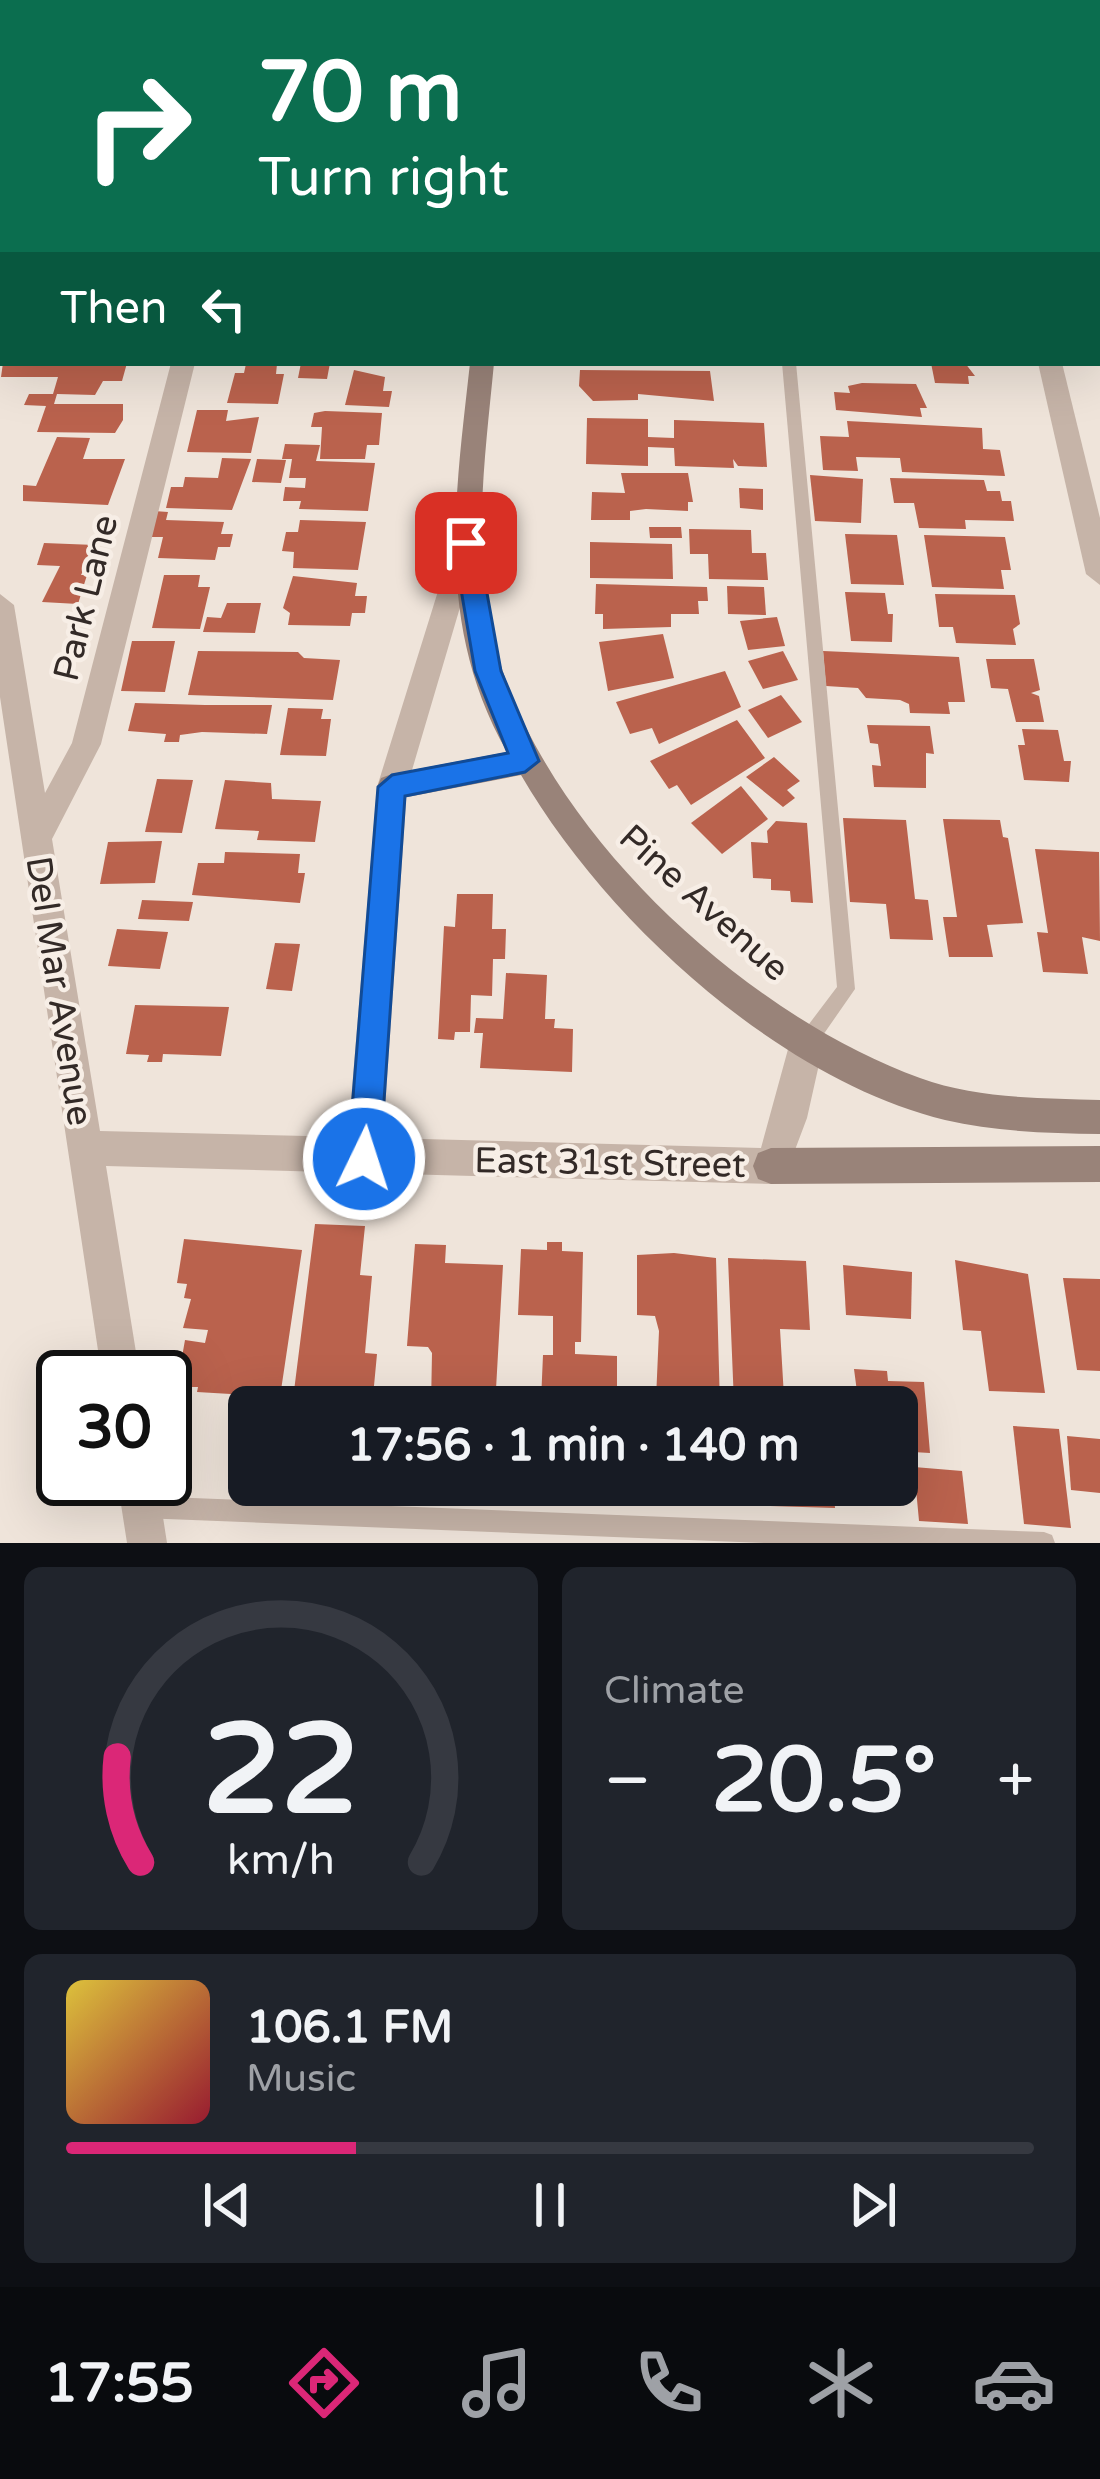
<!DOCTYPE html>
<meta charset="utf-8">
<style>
:root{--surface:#171b24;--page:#20242c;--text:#f1f3f6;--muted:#9ea1a6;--line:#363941;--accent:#db2777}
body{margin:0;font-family:"Varela Round",sans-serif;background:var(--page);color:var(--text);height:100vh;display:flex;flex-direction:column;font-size:45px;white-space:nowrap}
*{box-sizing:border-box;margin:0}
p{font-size:39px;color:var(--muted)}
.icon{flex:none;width:66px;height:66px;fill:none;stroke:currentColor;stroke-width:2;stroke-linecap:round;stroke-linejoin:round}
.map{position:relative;height:1543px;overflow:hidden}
.side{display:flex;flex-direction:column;gap:24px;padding:24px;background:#0d0f14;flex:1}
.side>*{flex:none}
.hud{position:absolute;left:0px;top:0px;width:1101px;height:366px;box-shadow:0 12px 48px #0002;background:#0b6e4f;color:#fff;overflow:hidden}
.speed{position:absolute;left:36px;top:1350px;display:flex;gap:24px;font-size:60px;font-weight:700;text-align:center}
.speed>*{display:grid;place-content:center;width:156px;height:156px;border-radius:50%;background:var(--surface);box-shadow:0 12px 48px #0002;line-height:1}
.speed .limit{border:6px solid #111;border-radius:18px;background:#fff;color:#111}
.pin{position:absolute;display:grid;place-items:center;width:102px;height:102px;color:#fff;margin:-51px;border-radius:24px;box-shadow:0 6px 18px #0006}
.me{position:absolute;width:132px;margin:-66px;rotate:4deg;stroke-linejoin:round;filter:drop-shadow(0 0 9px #0008)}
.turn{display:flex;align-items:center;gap:42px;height:252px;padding:0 60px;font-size:54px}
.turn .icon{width:156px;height:156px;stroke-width:2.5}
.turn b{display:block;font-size:84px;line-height:102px}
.then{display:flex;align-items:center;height:114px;padding:0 60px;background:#0003;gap:24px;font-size:45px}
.big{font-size:90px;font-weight:800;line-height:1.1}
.side .card{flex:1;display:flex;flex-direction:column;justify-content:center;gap:18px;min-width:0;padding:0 42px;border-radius:18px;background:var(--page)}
.side .dial{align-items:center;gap:0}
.dial svg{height:312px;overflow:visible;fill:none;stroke:var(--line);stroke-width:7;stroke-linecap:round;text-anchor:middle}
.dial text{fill:var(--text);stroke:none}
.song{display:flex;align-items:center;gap:36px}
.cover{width:144px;height:144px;border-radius:18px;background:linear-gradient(135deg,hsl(50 70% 55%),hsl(350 70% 35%))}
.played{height:12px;border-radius:6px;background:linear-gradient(90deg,var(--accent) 30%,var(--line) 30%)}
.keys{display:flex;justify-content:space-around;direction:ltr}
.heat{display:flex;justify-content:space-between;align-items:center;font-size:66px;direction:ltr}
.side .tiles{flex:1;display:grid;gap:24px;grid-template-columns:1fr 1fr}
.card:last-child{grid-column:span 2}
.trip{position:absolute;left:228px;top:1386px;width:690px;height:120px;border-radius:18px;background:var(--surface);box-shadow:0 12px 48px #0002;font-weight:800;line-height:120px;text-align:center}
.dock{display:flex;height:192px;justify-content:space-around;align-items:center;background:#090b0e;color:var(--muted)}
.dock .icon{width:84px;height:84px}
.dock .on{color:var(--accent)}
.dock b{font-size:54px;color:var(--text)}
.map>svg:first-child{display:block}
</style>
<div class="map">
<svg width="1100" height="1543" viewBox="0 0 1100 1543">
<rect width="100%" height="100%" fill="#efe4da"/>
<g fill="#ba624d">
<path d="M3 363H127L122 381H103L95 395 57 394 54 404H123V420L115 433 37 432 46 406 24 405 29 394H53L58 377H1Z"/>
<path d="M301 363H330L327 379 298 378Z"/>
<path d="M931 363H965L975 376H968L969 384 935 383Z"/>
<path d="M246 364H277L276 374H284L278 404 227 403 235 373H244Z"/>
<path d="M354 370 385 377 383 391H392L389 407 345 405Z"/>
<path d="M580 370 710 371 714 401 638 394V400L593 401 579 386Z"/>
<path d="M862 383 916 384 927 408H920L922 417 836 410 834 392 850 393 848 386Z"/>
<path d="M197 410H228L226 421 259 417 251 453 187 452Z"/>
<path d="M325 411 382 413 379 445H367L365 459H320L322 427H311L314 413Z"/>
<path d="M587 418 648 419V437L674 438V420L764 423 767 467 738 466 733 459 734 468 675 466 674 448 648 447V466L586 464Z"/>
<path d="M847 421 982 428 983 449 1000 450 1005 476 902 472 900 458 856 457 858 471 823 470 820 436 849 437Z"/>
<path d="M57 437 90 438 83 459H125L108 505 23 501V485L36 486Z"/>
<path d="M285 444 320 445 316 461 375 463 368 511 299 509 301 501H283L285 487 305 488 306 478H289L292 459H282Z"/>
<path d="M222 458 251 459 232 510 166 508 171 487H183L185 477 218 478Z"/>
<path d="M257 459 286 460 281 483 252 482Z"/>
<path d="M621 473H688L693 502H688V511L646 509 630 511V520H591L592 492 625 493Z"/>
<path d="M810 475 863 479 861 523 815 521Z"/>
<path d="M890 478 984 480 987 491H1000L1002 501H1011L1014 521 965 520 966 529 919 528 914 503H894Z"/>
<path d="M739 488 763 489V510L740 508Z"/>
<path d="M154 511 168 512 166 520 224 522 221 534H233L230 547H218L215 560 158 558 163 537H148Z"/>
<path d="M300 520 366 522 358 570 293 568 294 552 282 551 286 532H298Z"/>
<path d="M649 527H681L682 538H650Z"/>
<path d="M689 529 751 530 752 553H766L768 580 709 579 708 554H690Z"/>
<path d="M845 534 897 535 904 585 851 584Z"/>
<path d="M924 535 1005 537 1011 570H1001L1004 589 932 587Z"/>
<path d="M590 542 672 544 673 579 590 578Z"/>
<path d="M44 543 95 545 81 575H87L78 604 42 602 60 566 37 565Z"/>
<path d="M164 575H200L198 587H210L200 629 152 628Z"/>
<path d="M293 576 357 583 355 596H367L365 613H352L350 626 288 625 290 613 283 608Z"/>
<path d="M596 584 707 587 708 601H698L699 614H671V627L603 629V614H595Z"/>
<path d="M727 586 764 587 766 615 728 614Z"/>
<path d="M845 592 885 593 888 614H893L892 642 851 641Z"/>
<path d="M935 594 1015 595 1020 624 1013 629 1016 645 956 643 953 627H939Z"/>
<path d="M227 603H261L255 633 203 632 207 617 221 618Z"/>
<path d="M777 617 785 646 748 650 740 621Z"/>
<path d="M663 634 674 678 608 691 599 642Z"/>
<path d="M132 641H175L165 692 121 691Z"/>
<path d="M198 651 298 652 304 658 340 660 333 700 188 695Z"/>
<path d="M783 651 798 680 763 689 748 661Z"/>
<path d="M823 651 959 657 965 702H948L950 714 910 713 909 704 900 700 866 698 858 688 826 686Z"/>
<path d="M986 659H1034L1040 690 1031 693 1039 696 1044 722H1016L1008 689 991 688Z"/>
<path d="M725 671 741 707 659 744 652 728 630 734 616 702Z"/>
<path d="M781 695 802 722 768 738 748 710Z"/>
<path d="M135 703 205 705H272L267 734 202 732 180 735 179 742H164L166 734 128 731Z"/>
<path d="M288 708 323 709 321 719H331L326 756 280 755Z"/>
<path d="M737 720 765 758 691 805 677 785 669 789 650 761Z"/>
<path d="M867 725 930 726 934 754 926 753V788L874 787 872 765 881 766 878 744 870 743Z"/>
<path d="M1022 729 1058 730 1064 761H1071L1069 782 1024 780 1018 745H1025Z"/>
<path d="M774 757 800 781 787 790 795 798 783 807 746 777Z"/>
<path d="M157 779 193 780 182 833 145 832Z"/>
<path d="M225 780 271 783 272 799 321 801 315 842 257 840 259 831 215 829Z"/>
<path d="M741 786 768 819 722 854 691 823Z"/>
<path d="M843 818 906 820 915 899 928 900 933 940 890 939 886 904 850 902Z"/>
<path d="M943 819 1000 820 1003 837 1008 838 1023 923 987 925 993 957H949L943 917H957Z"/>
<path d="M776 821 807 823 813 903 791 902 790 891 771 890V879L753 878 751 842 768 843 767 831Z"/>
<path d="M162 841 155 883 100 884 108 842Z"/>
<path d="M1035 849 1099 852 1100 941 1082 937 1088 974 1043 972 1037 932 1048 933Z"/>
<path d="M225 852 300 854 298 873H305L300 903 192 895 198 863H224Z"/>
<path d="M457 894H493L492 929H506L505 959H493L492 996 471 995 470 1032H455L454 1040 438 1039 444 926 455 927Z"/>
<path d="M142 900 193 902 189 921 138 919Z"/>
<path d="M117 929 168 932 160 969 108 966Z"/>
<path d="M275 943 300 944 292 991 266 989Z"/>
<path d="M506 973 547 975 545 1019H555L554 1028 573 1029 572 1072 480 1068 483 1033H474L476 1018 503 1019Z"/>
<path d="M135 1005 229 1007 221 1056 163 1054 162 1062H147L149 1055 126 1054Z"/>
<path d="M315 1224 365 1226 360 1275 372 1276 365 1353 377 1354 372 1407H292Z"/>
<path d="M184 1239 302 1250 280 1397 197 1392 198 1387H191L187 1357H182L185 1340 205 1343 208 1330 183 1328 191 1299 184 1298 187 1284 177 1283Z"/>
<path d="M547 1242H562V1251L583 1252 581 1342H575V1354L617 1356V1407L541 1401 543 1355H553V1316L518 1315 521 1249 547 1250Z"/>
<path d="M415 1244 446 1245 445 1263 503 1265 495 1407 431 1406 432 1353 428 1347 407 1346Z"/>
<path d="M674 1253 716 1258 720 1407H660L656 1399 659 1331 655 1316 637 1315V1255Z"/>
<path d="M728 1258 806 1261 810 1330 780 1329 784 1397 796 1398 797 1407 734 1403Z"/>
<path d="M955 1260 1028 1274 1045 1393 989 1391 981 1331 963 1330Z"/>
<path d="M843 1265 912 1272 911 1319 846 1315Z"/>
<path d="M1063 1278 1100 1279V1371L1077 1370Z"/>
<path d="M854 1369 887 1371 888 1381 924 1382 930 1453 913 1452 912 1443 897 1442V1407H859Z"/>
<path d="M1013 1426 1059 1429 1071 1528 1024 1524Z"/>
<path d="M1067 1436 1100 1439V1493L1071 1490Z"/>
<path d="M914 1467 962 1471 968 1524 919 1521Z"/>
<path d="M388 1485H411L410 1499H387Z"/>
<path d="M536 1485H612V1505H535Z"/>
<path d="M736 1485H833L835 1508 737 1505Z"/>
</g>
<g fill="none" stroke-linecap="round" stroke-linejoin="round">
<g fill="#c6b4a8" fill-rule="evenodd">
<path d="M751 0H761L762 3H752Z"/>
<path d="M782 363H796L855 989 814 1048 807 1051 800 1048 798 1042 800 1036 837 987Z"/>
<path d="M141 1496 1044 1532 1052 1535 1055 1543H764L141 1518 133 1515 130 1507 133 1499Z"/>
</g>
<g fill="#c6b4a8" fill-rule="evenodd">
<rect x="266" y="0" width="20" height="3"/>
<path d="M953 0H973L974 3H954Z"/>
<path d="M171 363H195L101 744 52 839 100 1131 348 1137 377 787 453 543 466 533 479 543 407 787 383 1138 761 1148 790 1042 795 1030 807 1026 819 1030 824 1042 807 1118 784 1179 771 1184 106 1166 140 1377H102L0 697V594L14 605 45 793 72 743Z"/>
<path d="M1038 363H1062L1100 518V585L1086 574Z"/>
<path d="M117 1479H157L167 1543H127Z"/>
</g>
<g fill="#998379" fill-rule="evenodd">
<rect x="506" y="0" width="20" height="3"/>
<path d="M470 363H494C484 468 469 566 502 669 559 843 751 1017 920 1078 977 1099 1041 1098 1100 1100V1134C1048 1133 996 1132 945 1120 778 1079 605 920 521 775L392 800 381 796 377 787 381 778 392 774 507 752C435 625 455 499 470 363Z"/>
<path d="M1100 1146V1182L771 1184 758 1179 753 1166 758 1153 771 1148Z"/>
</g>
</g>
<path fill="#1a73e8" stroke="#114b97" stroke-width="3" d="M466 533 478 543 501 671 539 761 525 772 405 796 380 1159 375 1170 364 1175 353 1170 348 1159 378 787 392 775 508 753 475 671 453 543Z"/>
<g text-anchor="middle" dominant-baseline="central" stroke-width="9" stroke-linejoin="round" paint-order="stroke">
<g font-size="36" fill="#332a27" stroke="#f7eee6">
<text transform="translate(86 598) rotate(-76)">Park Lane</text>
<text transform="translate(704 903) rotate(42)">Pine Avenue</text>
<text transform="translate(59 991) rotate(81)">Del Mar Avenue</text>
<text transform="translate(610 1163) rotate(1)">East 31st Street</text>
</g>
</g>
</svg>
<div class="speed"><div class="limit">30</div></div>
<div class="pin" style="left:466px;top:543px;background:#d93025"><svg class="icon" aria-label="arrive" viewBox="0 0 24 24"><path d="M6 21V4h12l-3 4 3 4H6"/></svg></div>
<svg class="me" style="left:364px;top:1159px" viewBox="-20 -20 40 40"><circle r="17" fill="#1a73e8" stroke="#fff" stroke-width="3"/><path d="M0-11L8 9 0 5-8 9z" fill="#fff"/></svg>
<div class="trip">17:56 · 1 min · 140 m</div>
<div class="hud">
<div class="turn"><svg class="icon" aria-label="right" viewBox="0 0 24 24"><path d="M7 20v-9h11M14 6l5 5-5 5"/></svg><div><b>70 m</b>Turn right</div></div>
<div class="then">Then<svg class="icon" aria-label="left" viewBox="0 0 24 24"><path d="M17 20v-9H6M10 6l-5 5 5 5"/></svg></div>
</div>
</div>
<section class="side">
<div class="tiles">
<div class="card dial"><svg viewBox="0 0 100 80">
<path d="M14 69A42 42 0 1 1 86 69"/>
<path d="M14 69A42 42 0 0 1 8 42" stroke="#db2777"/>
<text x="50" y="56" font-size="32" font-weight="700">22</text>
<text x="50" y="72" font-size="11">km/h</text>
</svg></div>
<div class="card"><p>Climate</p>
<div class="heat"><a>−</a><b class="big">20.5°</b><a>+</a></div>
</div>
<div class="card">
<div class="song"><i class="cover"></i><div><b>106.1 FM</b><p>Music</p></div></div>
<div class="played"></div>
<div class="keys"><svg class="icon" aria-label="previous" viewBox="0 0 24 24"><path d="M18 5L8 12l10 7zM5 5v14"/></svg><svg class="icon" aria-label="pause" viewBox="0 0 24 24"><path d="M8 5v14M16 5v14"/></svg><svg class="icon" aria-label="next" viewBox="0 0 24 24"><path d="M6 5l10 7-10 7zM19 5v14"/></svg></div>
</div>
</div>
</section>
<nav class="dock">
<b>17:55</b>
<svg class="icon on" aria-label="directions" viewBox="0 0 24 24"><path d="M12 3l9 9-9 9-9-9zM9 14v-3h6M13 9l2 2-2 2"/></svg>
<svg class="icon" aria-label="music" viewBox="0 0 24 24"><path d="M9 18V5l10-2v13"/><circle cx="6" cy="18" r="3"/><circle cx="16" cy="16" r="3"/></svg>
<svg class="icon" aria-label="phone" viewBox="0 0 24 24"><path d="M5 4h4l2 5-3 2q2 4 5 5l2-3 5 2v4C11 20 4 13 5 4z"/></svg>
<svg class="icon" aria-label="climate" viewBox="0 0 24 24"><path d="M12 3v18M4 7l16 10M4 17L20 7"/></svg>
<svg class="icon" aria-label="car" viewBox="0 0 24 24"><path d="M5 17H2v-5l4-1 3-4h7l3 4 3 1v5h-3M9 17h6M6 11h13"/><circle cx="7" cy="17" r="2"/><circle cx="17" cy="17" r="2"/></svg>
</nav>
